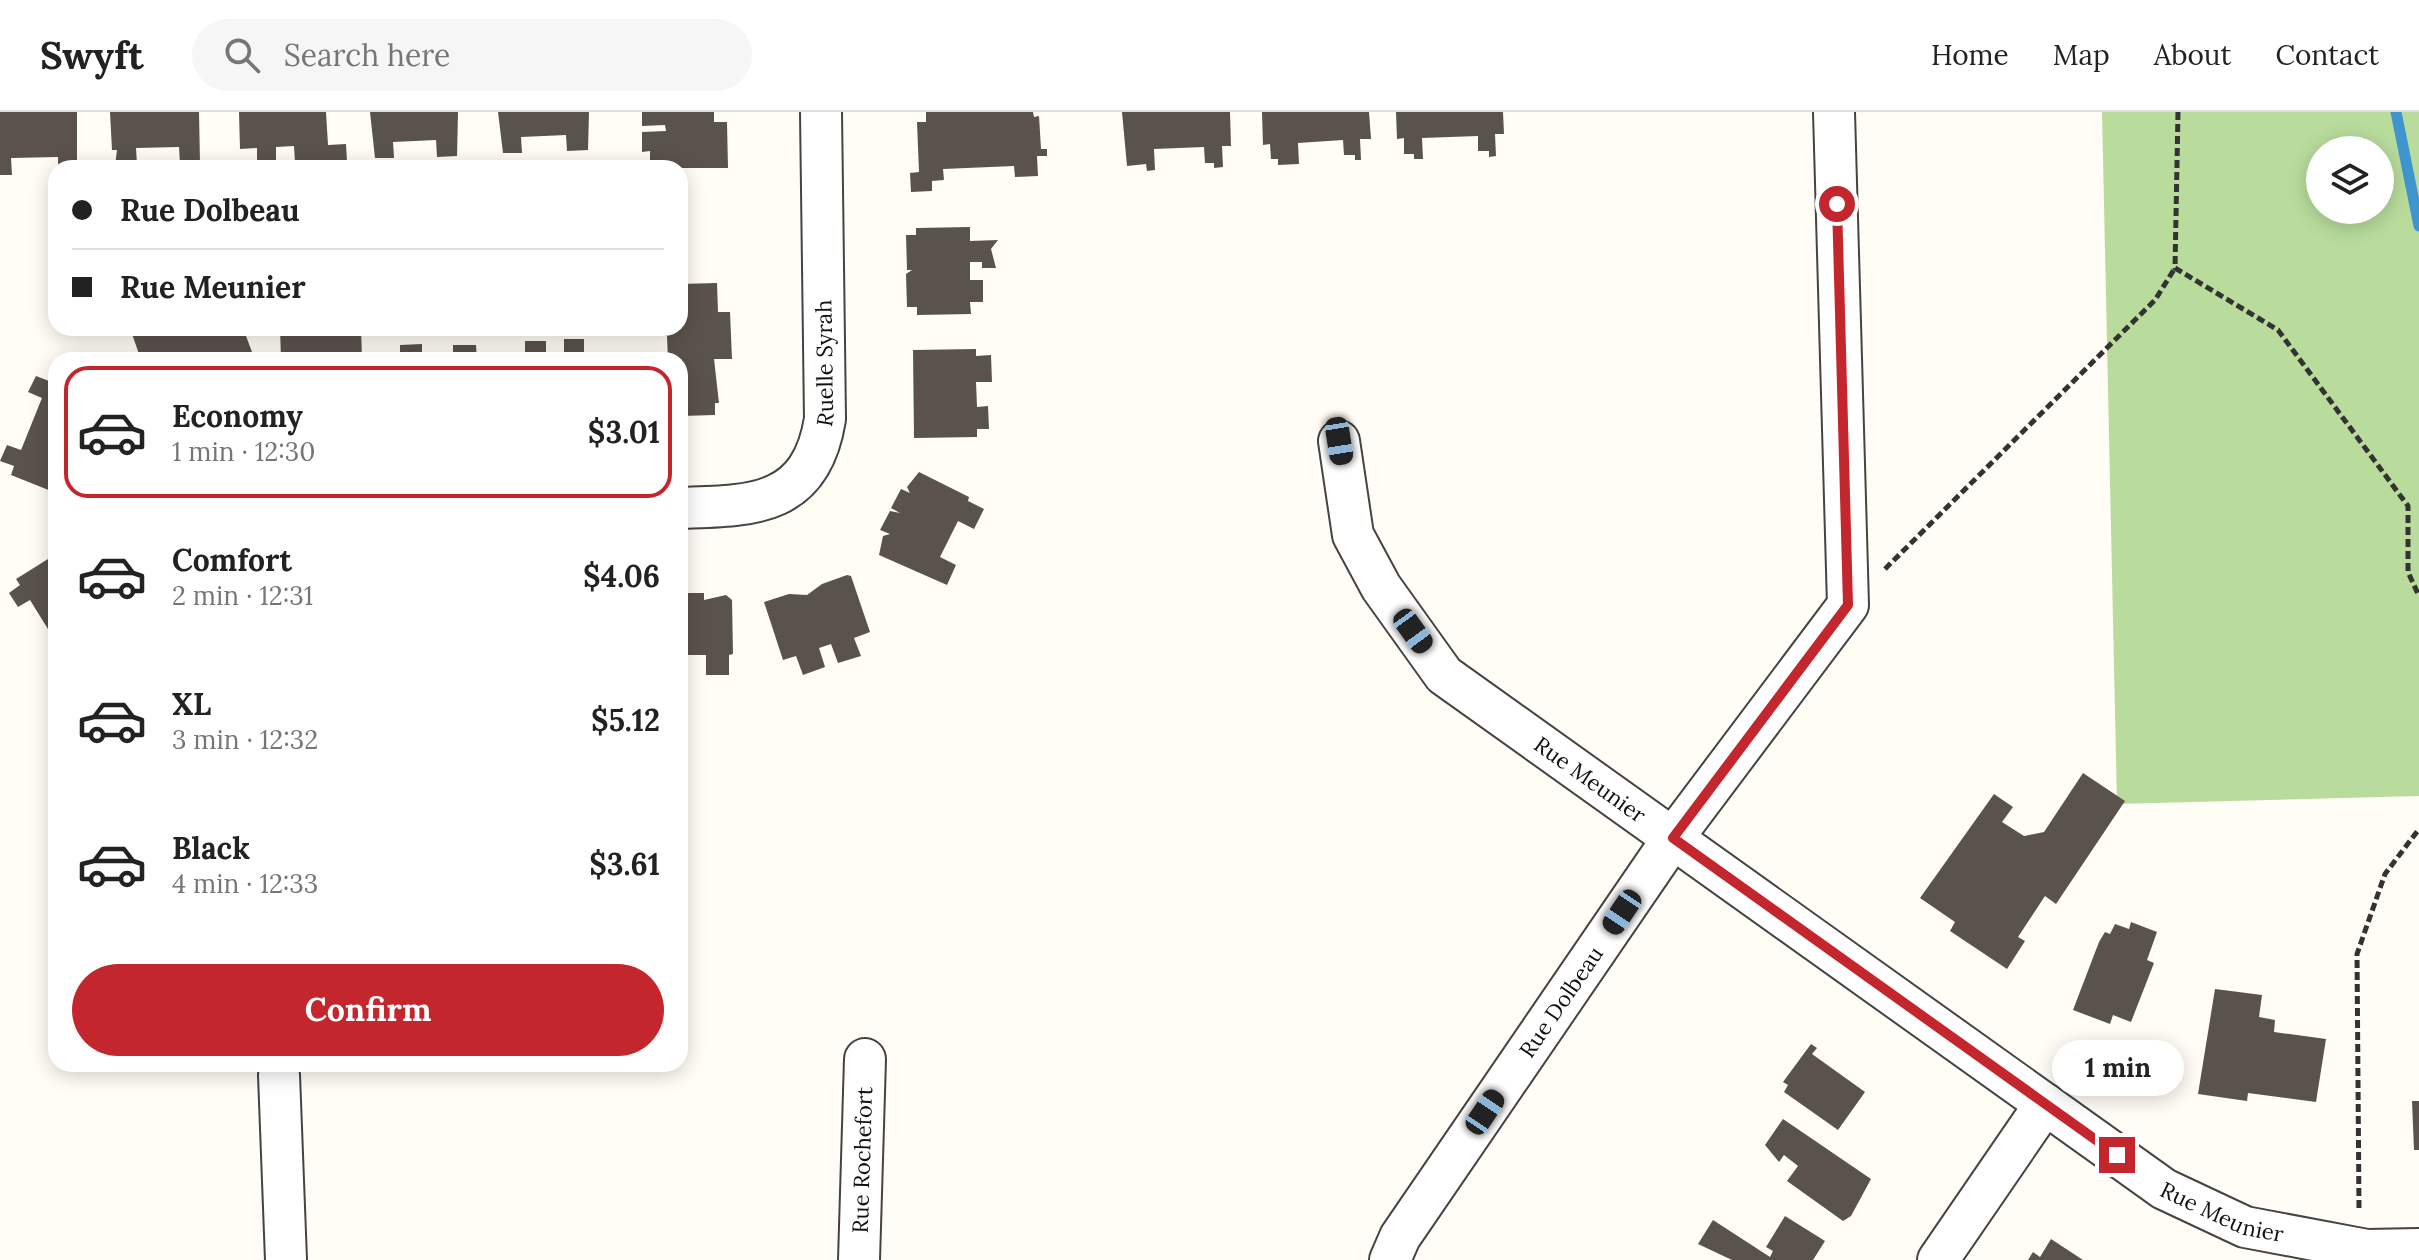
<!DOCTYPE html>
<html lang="en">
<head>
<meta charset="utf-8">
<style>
  body { margin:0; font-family:Lora,serif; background:#f6f6f6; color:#222; height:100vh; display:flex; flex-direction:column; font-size:30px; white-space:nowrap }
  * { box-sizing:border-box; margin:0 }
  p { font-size:26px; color:#767676 }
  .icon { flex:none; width:44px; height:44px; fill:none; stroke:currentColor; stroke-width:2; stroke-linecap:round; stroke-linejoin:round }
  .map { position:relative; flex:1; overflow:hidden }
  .side { position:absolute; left:48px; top:240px; width:640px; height:720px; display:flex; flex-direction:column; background:#fff; border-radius:24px; box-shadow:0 4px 20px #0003 }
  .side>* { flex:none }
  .top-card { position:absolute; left:48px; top:48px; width:640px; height:176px; border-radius:24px; box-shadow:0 4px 20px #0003; display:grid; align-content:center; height:176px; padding:0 24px; background:#fff }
  .fabs { position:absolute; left:2306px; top:24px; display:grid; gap:16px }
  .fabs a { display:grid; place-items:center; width:88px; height:88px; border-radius:50%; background:#fff; box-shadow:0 4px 20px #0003; font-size:40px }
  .end { position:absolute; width:36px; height:36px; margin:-18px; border:10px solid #c4262e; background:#fff; box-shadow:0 0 0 4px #fff }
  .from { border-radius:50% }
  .bubble { position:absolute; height:56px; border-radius:28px; background:#fff; box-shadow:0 4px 20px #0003; font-size:26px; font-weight:700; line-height:56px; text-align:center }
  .car { position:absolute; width:24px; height:48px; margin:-24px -12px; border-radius:10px; box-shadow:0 0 6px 2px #0007; background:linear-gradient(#222 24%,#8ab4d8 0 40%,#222 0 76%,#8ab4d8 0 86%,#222 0) }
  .top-card b { display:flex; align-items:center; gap:28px; height:76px; font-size:30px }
  .top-card b+b { border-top:2px solid #e0e0e0 }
  .top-card i { width:20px; height:20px; background:#222 }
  ul { padding:14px 0 0; list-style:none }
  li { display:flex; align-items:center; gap:24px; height:132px; margin:0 16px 12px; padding:0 8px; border:4px solid transparent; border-radius:24px }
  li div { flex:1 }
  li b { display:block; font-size:30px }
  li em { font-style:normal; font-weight:700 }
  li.active { border-color:#c4262e }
  li>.icon { width:72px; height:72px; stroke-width:1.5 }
  .cta { display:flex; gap:16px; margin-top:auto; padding:16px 24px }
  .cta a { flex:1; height:92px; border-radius:48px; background:#c4262e; color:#fff; font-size:32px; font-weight:700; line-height:92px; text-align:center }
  header { display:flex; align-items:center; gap:48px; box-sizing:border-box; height:112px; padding:0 40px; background:#fff; border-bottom:2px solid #e0e0e0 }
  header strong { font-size:38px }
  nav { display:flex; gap:44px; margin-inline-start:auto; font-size:28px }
  .search { width:560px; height:72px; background:#f6f6f6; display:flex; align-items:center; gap:20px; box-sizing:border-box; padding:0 28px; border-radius:44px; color:#767676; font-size:30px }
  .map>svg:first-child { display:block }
  .forest { fill:#b9dc9c; fill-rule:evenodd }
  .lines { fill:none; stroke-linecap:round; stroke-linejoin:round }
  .stream { stroke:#3f96cf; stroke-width:11 }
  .building { fill:#5a524d }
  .minor-casing { stroke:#444; stroke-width:44 }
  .path { stroke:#333; stroke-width:5; stroke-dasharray:8 4; stroke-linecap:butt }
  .minor { stroke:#fff; stroke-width:40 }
  .route { stroke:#c4262e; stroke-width:10 }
  .labels { text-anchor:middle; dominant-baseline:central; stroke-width:8; stroke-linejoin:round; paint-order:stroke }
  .street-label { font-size:22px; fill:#111; stroke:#fff }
</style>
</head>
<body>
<header>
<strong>Swyft</strong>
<div class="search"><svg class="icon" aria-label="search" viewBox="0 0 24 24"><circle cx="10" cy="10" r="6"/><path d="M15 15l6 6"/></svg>Search here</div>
<nav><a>Home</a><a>Map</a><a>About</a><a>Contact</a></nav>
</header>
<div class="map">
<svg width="2419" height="1148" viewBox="0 0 2419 1148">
  <rect width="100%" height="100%" fill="#fffdf5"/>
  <path class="forest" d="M2102 0H2419V684L2117 692ZM2320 38H2380V98H2320Z"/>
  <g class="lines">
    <path class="stream" d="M2396 0 2419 114"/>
  </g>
  <g class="building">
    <path d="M0 0H77V56H58V45L11 46 12 63H0Z"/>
    <path d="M110 0H199L200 51 180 52 179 35 136 36 137 53 115 54 117 38H112Z"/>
    <path d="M239 0H326L328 33 346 32 347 49 295 51 294 34 276 35V52H257V36L240 37Z"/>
    <path d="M370 0H458L457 44 437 45 436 28 393 30 394 46H375Z"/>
    <path d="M498 0H589L588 38 567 39 566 23 521 25 522 41H503Z"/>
    <path d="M642 0H714V10H727L728 56H650V39L642 40V20L666 19 665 13 642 14Z"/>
    <path d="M926 0H1033L1034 5 1039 4 1041 37H1047V44H1037L1038 64 1015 65 1014 54 943 57 944 68 932 69V79L911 80 910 61 919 60 917 10H926Z"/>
    <path d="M1122 0H1230L1231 34H1222L1223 55 1214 56V51H1205L1204 35 1154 37 1155 58 1147 59 1146 52 1127 54Z"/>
    <path d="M1262 0H1369L1371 27H1360L1361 48H1355V43H1344L1343 28 1298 31 1299 52 1278 53V47H1271L1270 32 1263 33Z"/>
    <path d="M1396 0H1503L1504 22H1495L1496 44 1489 45V39H1478V24L1422 26 1423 47H1414V42H1404V26L1397 27Z"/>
    <path d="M970 115V129L998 128 991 137 996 156H982V150H970V168H983V190H970L971 202 917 203V195H907L906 162 912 158H907L906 123H916V116Z"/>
    <path d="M717 171 718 200H730L732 247H714L719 291H715V303L680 304V248H668L667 224H652V216H680V172Z"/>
    <path d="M130 216H243L252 240 228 248H141Z"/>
    <path d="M280 216H361L362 248H281Z"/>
    <path d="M564 227H584V243L599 242V248H512V244H525V229H546V243H564Z"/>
    <path d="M422 232V248H400V233Z"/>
    <path d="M453 233H476L477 248H453Z"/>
    <path d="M976 237V244L991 243 992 270H976L977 295 988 294 989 317H977V325L914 326 913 238Z"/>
    <path d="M52 262 56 263V381L11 363 14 354 0 349 7 333 21 338 42 286 28 280 36 264 49 269Z"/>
    <path d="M919 360 969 385 968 389 984 397 974 417 958 409 940 445 956 453 947 473 879 443 883 424 890 422 880 418 890 399 900 401 891 396 901 377 910 381 907 375Z"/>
    <path d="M56 442V530L30 488 18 495 9 481 20 473 16 467Z"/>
    <path d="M847 463 851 464 870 520 854 526 861 544 838 551 831 532 819 536 825 555 803 563 796 544 783 548 764 490 789 482 807 483 822 472Z"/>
    <path d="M680 481H704V488L726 483 732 488 733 542 729 543V563H706V543H680Z"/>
    <path d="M56 539V558L48 544Z"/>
    <path d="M2083 661 2125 689 2056 792 2045 784 2018 825 2025 829 2007 857 1950 819 1955 810 1920 786 1994 682 2013 695 2002 710 2024 724 2044 720Z"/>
    <path d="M2131 810 2157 820 2147 848 2154 851 2131 910 2113 903 2110 912 2073 898 2099 830 2105 820 2110 822 2115 812 2129 817Z"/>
    <path d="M2215 877 2262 883 2259 905 2275 908 2274 920 2326 927 2316 990 2248 981 2247 989 2198 982Z"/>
    <path d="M1811 932 1817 936 1812 942 1865 980 1838 1018 1784 980 1788 973 1783 970Z"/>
    <path d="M2412 989H2419V1038H2414Z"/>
    <path d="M1783 1007 1871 1067 1851 1104 1843 1109 1787 1069 1798 1054 1784 1043 1779 1050 1765 1033Z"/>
    <path d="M1785 1104 1825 1129 1813 1148H1732L1698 1132 1713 1108 1770 1145 1773 1139 1766 1135Z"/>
    <path d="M2051 1127 2083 1148H2028L2033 1140 2040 1145Z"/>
  </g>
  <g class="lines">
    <g class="minor-casing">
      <g id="minor">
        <path id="s1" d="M1339 329 1353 423 1381 475 1444 563 2164 1077 2245 1115 2367 1138 2419 1137"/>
        <path id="s2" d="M680 396C754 394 811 394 825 307L821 0"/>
        <path d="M279 963 286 1148"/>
        <path id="s3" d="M859 1148 865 947"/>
        <path id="s4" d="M1390 1148 1400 1125 1673 726 1848 493 1834 0"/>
        <path d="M1938 1148 2045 992"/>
      </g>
    </g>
    <g class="path">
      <path d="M2178 0 2175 156 2278 218 2408 394V460L2419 484"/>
      <path d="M1885 457 2155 188 2175 156"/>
      <path d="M2359 1096 2357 842 2385 762 2419 717"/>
    </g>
    <use href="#minor" class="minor"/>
  </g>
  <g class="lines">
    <path class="route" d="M1837 92 1848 493 1673 726 2117 1043"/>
  </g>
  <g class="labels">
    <g class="street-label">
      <text stroke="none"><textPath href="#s2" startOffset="248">Ruelle Syrah</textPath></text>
      <text stroke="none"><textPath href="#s1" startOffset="442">Rue Meunier</textPath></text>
      <text stroke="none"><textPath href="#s4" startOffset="310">Rue Dolbeau</textPath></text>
      <text stroke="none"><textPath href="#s3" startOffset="100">Rue Rochefort</textPath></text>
      <text stroke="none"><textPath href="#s1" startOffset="1210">Rue Meunier</textPath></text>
    </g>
  </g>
</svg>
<div class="fabs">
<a><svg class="icon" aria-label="layers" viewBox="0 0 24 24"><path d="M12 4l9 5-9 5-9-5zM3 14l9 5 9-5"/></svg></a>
</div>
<i class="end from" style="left:1837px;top:92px"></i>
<i class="end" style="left:2117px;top:1043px"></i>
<div class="bubble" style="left:2052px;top:928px;width:132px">1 min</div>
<i class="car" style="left:1339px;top:329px;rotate:171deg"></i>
<i class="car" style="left:1413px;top:519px;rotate:144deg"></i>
<i class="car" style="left:1622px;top:800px;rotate:214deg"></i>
<i class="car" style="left:1485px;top:1000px;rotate:34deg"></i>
<div class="top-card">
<b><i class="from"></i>Rue Dolbeau</b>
<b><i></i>Rue Meunier</b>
</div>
<section class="side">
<ul>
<li class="active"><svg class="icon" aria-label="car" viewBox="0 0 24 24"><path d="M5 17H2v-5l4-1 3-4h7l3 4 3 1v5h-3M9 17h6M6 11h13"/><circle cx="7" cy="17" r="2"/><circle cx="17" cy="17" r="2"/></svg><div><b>Economy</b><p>1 min · 12:30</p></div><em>$3.01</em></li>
<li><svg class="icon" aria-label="car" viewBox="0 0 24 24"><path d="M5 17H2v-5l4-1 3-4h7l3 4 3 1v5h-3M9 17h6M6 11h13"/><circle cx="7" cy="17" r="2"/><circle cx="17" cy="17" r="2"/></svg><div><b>Comfort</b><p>2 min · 12:31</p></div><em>$4.06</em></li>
<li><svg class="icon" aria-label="car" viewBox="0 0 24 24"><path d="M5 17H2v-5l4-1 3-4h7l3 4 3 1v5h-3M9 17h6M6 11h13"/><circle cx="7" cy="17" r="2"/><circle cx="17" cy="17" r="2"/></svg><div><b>XL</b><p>3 min · 12:32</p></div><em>$5.12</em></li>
<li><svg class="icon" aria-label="car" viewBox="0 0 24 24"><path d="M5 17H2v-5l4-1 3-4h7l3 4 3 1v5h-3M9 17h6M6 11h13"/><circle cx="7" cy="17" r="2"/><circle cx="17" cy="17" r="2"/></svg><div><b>Black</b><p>4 min · 12:33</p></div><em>$3.61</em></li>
</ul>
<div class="cta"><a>Confirm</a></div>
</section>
</div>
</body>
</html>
